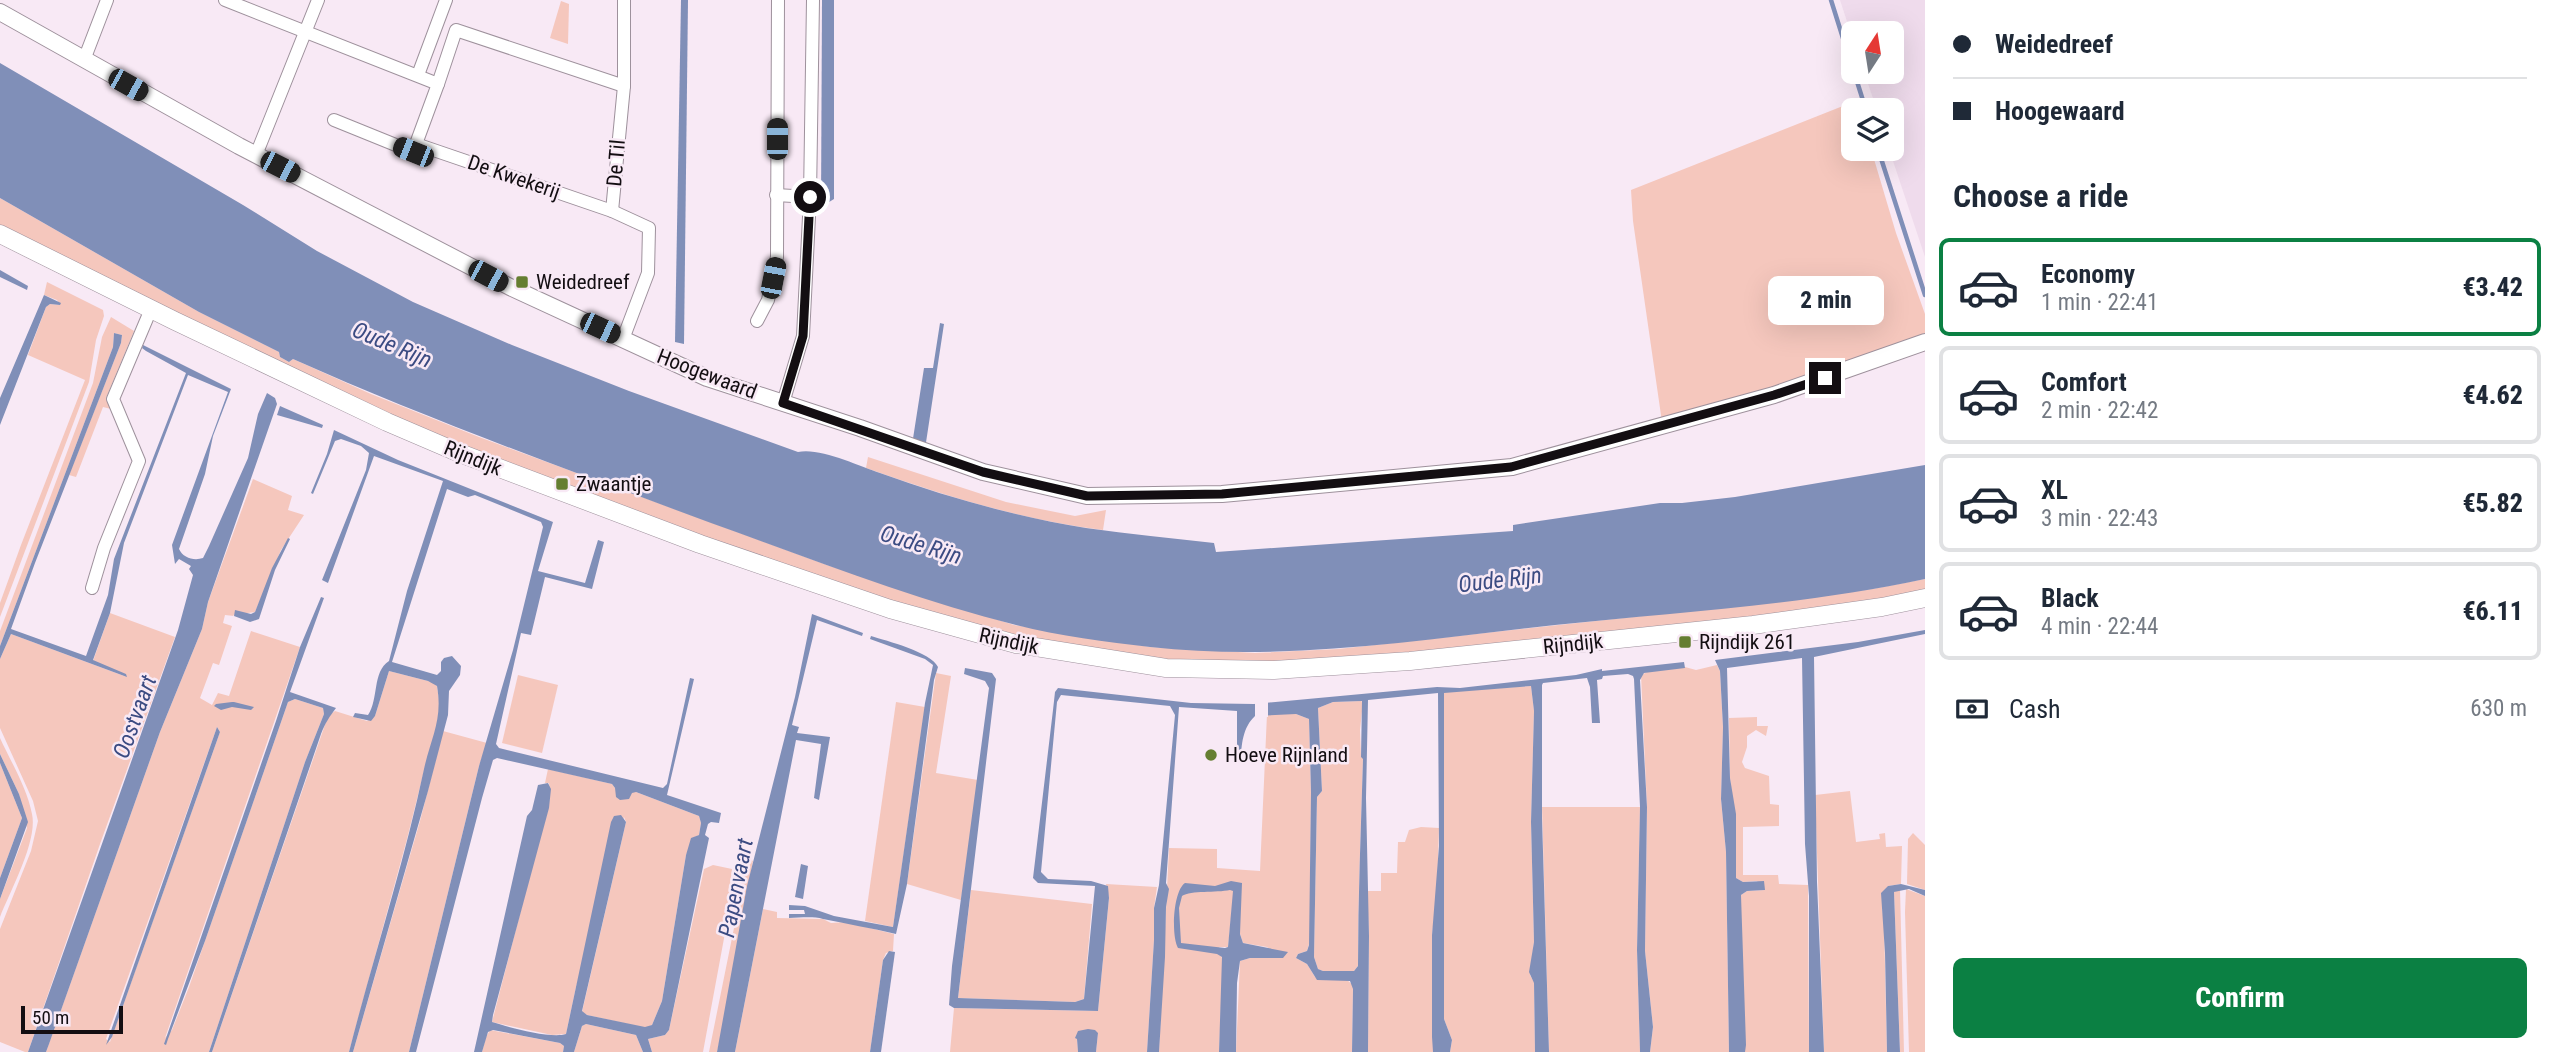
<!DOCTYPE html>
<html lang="en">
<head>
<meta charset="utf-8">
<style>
  body { margin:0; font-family:"Roboto Condensed",sans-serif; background:#f2f2f3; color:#1f2937; height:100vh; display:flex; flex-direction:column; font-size:26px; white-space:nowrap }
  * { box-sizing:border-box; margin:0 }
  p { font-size:23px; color:#747a83 }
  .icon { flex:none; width:38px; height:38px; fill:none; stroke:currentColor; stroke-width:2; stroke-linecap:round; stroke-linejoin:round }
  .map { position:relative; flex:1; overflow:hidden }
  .drawer { display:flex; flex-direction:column; background:#fff; width:630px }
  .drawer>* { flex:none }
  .top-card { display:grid; align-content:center; height:154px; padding:0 28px; background:#fff }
  .needle { width:46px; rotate:12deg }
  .buttons { position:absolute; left:1841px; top:21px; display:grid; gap:14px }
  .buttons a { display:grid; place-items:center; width:63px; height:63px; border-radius:10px; background:#fff; box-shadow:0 7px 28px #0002; font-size:35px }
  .scale { position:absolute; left:21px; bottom:18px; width:102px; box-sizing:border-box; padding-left:7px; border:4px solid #130e12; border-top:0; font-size:19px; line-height:24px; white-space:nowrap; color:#130e12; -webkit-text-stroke:5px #f8e9f5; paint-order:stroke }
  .end { position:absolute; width:32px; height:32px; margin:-16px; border:9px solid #130e12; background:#fff; box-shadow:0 0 0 4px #fff }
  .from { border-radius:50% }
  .bubble { position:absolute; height:49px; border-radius:10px; background:#fff; box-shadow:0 7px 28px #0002; font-size:23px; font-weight:800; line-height:49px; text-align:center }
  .car { position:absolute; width:21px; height:42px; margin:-21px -10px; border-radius:9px; box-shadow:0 0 5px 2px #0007; background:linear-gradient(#222 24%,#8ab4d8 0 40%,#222 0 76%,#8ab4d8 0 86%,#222 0) }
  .top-card b { display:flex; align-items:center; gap:24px; height:66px; font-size:26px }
  .top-card b+b { border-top:2px solid #e0e1e3 }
  .top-card i { width:18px; height:18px; background:#1f2937 }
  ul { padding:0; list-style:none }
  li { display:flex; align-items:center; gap:21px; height:98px; margin:0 14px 10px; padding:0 14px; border:4px solid #e0e1e3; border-radius:10px }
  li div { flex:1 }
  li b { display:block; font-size:26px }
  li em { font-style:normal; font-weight:800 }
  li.active { border-color:#0b8043 }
  li>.icon { width:63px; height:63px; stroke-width:1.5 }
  h2 { padding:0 28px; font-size:32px; line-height:84px }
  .pay { display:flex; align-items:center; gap:18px; height:77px; padding:0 28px; font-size:26px }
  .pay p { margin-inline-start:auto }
  .cta { display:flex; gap:14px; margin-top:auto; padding:14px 28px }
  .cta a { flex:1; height:80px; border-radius:10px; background:#0b8043; color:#fff; font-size:28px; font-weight:800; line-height:80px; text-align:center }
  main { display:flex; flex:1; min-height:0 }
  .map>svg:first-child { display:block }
  .built { fill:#efdbec }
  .green { fill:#f5c7bd; fill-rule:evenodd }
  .water { fill:#808fb8; fill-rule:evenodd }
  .pier { fill:#f8e9f5 }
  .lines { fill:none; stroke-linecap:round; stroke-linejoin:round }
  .stream { stroke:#808fb8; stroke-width:4.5 }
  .minor-casing { stroke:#9e919c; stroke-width:14 }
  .tertiary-casing { stroke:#9e919c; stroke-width:18 }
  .secondary-casing { stroke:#9e919c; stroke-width:19 }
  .minor { stroke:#fff; stroke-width:12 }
  .tertiary { stroke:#fff; stroke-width:16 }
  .secondary { stroke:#fff; stroke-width:18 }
  .route { stroke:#130e12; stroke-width:9 }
  .poi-dot { fill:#657e31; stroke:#f8e9f5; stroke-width:2.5 }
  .labels { text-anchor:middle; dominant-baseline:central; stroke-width:5; stroke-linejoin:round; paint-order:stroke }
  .street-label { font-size:21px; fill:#130e12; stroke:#f8e9f5 }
  .poi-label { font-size:21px; fill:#130e12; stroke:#f8e9f5; text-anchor:start }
  .water-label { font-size:23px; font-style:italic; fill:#3b4b82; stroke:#f8e9f5 }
</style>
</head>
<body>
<main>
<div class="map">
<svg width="1925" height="1052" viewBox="0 0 1925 1052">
  <rect width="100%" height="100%" fill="#f8e9f5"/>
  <path class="built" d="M1840 0H1925V257L1889 149H1892V110H1877L1864 72H1892V33H1853V40Z"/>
  <g class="green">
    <path d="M561 1 569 4 568 44 550 38Z"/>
    <path d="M1858 100 1861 110H1853V149H1871L1896 233 1925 314V333L1769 395 1662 422 1633 221 1631 190Z"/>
    <path d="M0 198 199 312 279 352 280 357 289 362 293 359 371 394 479 437 827 565 1014 625 1150 647 1255 653 1338 649 1771 602 1872 589 1925 579V592L1822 612 1266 666 1117 660 859 596 393 419 0 228Z"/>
    <path d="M47 282 103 310 104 316 96 340 89 382 0 617V603L21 545 85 380 28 355 46 307 50 304 60 305 57 300 44 295Z"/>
    <path d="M111 317 134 331 106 398 111 409 103 407 76 477 69 475 121 343 122 335 114 333 113 347 0 646V631L93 383 102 337Z"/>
    <path d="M868 457 1006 502 1075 516 1106 510 1103 530C1021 520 943 495 866 468Z"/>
    <path d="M253 479 292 496 288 510 304 515 281 550 255 612 233 615 234 616 225 615 223 623 232 626 219 665 213 663 200 698 212 705 218 693 229 696 251 631 300 647 165 1038 172 1030 189 987 288 702 295 699 323 708 324 714 305 762 209 1052H46L160 732 202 629 208 602ZM217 727 220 732 110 1042 106 1039Z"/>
    <path d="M110 613 175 637 100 844 28 1052H25L0 1042V929L31 851 38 821 33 801 0 728V659L11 634 127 677 93 661Z"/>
    <path d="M1717 665 1720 671 1723 727 1721 799 1726 852 1729 1052H1650L1653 1027 1645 951 1647 807 1641 675 1647 672 1685 667 1696 670Z"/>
    <path d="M389 671 432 682 437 686 440 706 436 732 425 767 407 839 349 1052H212L328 716 335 711 367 721 375 716Z"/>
    <path d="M936 673 951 676 936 773 978 780 961 900 907 884Z"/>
    <path d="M518 675 558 685 542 753 502 743Z"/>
    <path d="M1531 686 1534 711 1531 822 1534 942 1530 975 1534 982 1535 1052H1450L1452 1040 1444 1019V692Z"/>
    <path d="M1361 701 1363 702 1360 730 1361 757 1363 758C1361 828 1358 897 1358 966L1354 971H1323L1318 969 1314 957 1317 797 1322 791 1318 708 1333 702Z"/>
    <path d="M896 702 925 707 893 927 865 921Z"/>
    <path d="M1267 714H1296L1309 719 1311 792 1310 941 1307 951 1298 954 1296 958 1307 964 1315 977 1322 980H1347L1353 985 1352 1052H1236L1240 961 1250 958H1283L1267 947 1243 943 1240 934V914L1234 890 1228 947H1219L1223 962 1219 1052H1159L1169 848 1217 849V868L1260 871Z"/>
    <path d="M1757 717V726H1768L1766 736 1756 730 1747 736V747L1742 762 1745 768 1769 776 1770 804 1779 805V826L1743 827V875H1778L1779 884 1808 885 1809 1052H1745L1740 900 1741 895 1747 891 1765 890 1757 881 1743 882 1736 878V833L1730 778 1729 718Z"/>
    <path d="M443 731 487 743 479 766 409 1052H353L420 821Z"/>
    <path d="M0 738C11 762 27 788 32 814 38 841 10 891 0 917V899L27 828 19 794 0 754Z"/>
    <path d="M0 763 22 818 0 878Z"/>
    <path d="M548 769 612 784 615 788 636 792 699 816 701 823 699 835 695 837 686 855 662 1001 652 1025 646 1028 587 1015 582 1012 626 822 624 817 576 987 566 1034 552 1035 492 1022 539 840C545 820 552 805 549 783H545Z"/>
    <path d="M1850 791 1856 842 1880 839 1879 834 1885 833 1886 847 1902 846 1901 884 1888 886 1882 907 1884 923 1887 1052H1824L1815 795Z"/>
    <path d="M1542 807H1640L1637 950 1640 1052H1549Z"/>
    <path d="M1421 827 1439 828 1437 892 1432 935 1433 1052H1368L1369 936 1367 891H1381V873H1397L1398 842H1405L1409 830Z"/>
    <path d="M1913 833 1925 845V890L1907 884 1908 839Z"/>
    <path d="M742 854 753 861 721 1035 717 1052H709L734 928 740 858Z"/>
    <path d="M713 865 732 869 725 933 703 1052H652L648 1039 665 1035 669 1030 704 869Z"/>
    <path d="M1106 884 1157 887 1154 908V940L1147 1052H1096L1098 1033 1077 1038 1078 1052H950L954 1008 1098 1011 1109 898Z"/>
    <path d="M1900 889 1904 1052H1900L1894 892Z"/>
    <path d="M1906 889 1925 896V1052H1909L1905 912Z"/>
    <path d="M971 890 1092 904 1084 999 1075 1002 958 998Z"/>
    <path d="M763 909 777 912V918L823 919 831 923 846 922 894 934 893 951 886 953 883 960 870 1052H735Z"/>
    <path d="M586 1024 636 1035 643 1052H574L582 1026Z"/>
    <path d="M490 1030 560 1043 564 1046 563 1052H482L486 1037Z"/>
  </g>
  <g class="water">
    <path d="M681 0H688L684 344 675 342Z"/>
    <path d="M822 0H834V199L821 207Z"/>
    <path d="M0 63 243 205 317 251 413 302 512 345 629 391 798 452C819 447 859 466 880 473 947 497 1016 517 1086 528 1129 534 1172 538 1214 543L1216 552 1513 531V525L1660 503H1682L1735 497 1925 465V579C1804 605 1678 612 1555 625 1421 640 1285 662 1150 647 1106 642 1060 636 1016 625 913 599 812 559 711 523 571 471 430 420 293 359L289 362 280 357 279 352 199 312 0 198Z"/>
    <path d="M0 270 28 286 27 290 0 277Z"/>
    <path d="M44 295 61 303 60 305 50 304 46 307 0 425V398Z"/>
    <path d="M940 323 944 324 925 449 912 445 924 368H933Z"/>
    <path d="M114 333 122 335 121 343 35 563 11 629 86 656 108 595 114 559 186 373 146 351 142 348 143 345 231 389 213 436 205 474 179 549C183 558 194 561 203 558L209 546 248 458 258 414 267 393 275 398 277 404 208 602 202 629 160 732 49 1044 46 1052H28L178 630 193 575 189 569 191 566 179 559 175 564 172 545 228 392 188 375 124 543 110 613 93 660 126 674 127 677 11 634 0 659V646L113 347Z"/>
    <path d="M280 406 323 425 322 428 277 415Z"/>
    <path d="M334 430 398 460 553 522 538 571 585 583 598 540 604 542 592 589 545 577 531 635 521 633 496 744 499 748 663 788 667 784 690 678 694 679 667 795 721 813 719 823 711 822 708 824 705 835 709 838 669 1030 665 1035 648 1039 652 1052H643L636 1035 586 1024 582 1026 574 1052H563L564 1046 560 1043 493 1030 488 1032 482 1052H474L527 816 532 810 538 785 548 783 551 789 549 808 493 1015 492 1022C508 1027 551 1039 566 1034L611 822 614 816 621 815 626 822 582 1011 587 1015 645 1027 652 1025 662 1001 686 855 691 838 699 835 701 823 699 816 636 792 632 793 629 799 620 800 616 797 615 788 612 784 497 758 493 760 482 798 416 1052H409L479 766 513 650 543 527 541 522 475 495 468 497 447 489 392 662 437 675 441 671V662L444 658 452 656 461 666 460 675 449 691 448 715 428 791 353 1052H349C373 958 404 864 424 769 431 737 443 720 437 686L428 681 389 671 375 716 371 721 353 717 355 713 368 715C379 699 372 672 389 661L407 591 443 481 374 456 328 583 322 580 366 470 369 453 361 446 341 439 335 441 313 494 311 493 327 454Z"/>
    <path d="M288 538 290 539 275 570 259 619 250 622 234 616 235 610 251 614 255 612 272 568Z"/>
    <path d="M321 597 324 598 290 692 336 708C330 716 325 723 321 734L212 1052H209L211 1046 305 762 324 714 323 708 295 699 288 702 205 941 168 1039 166 1045 164 1044 276 721 300 647Z"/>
    <path d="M812 614 863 633 862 636 817 620 792 725 799 727 797 733 830 737 819 800 814 798 821 744 796 740 735 1052H717L747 886 795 697Z"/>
    <path d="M1925 630V634L1814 657 1817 882 1824 1052H1809V896L1805 844 1802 658 1727 668 1730 778 1736 814V878L1743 882 1764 881 1765 890 1747 891 1741 895 1746 1045 1745 1052H1729L1726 852 1721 799 1723 727 1720 671 1715 660 1858 642Z"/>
    <path d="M871 636C887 641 931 652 938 667L934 680 907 884 896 934C871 928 847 924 823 919 812 916 800 918 789 918V914H805L804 910H789V905L805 906 834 916 893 927 925 703 933 665 925 659 870 639Z"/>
    <path d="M1684 662 1685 668 1644 673 1640 680 1647 807 1645 951 1653 1027 1650 1052H1640L1637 950 1640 807 1634 679 1633 676 1628 674 1603 676 1602 679 1597 680 1600 723H1592L1590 687 1587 678 1543 683 1542 685V818L1549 1052H1535L1534 983 1529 972 1534 942 1531 822 1534 711 1531 686 1444 693V1019L1452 1040 1450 1052H1433L1432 1037V935L1439 846 1438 693 1368 700 1366 798 1369 936 1368 1052H1352L1353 989 1350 981 1317 980 1307 964 1296 958 1298 954 1307 951 1309 945 1311 792 1309 719 1296 714 1255 716C1243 727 1241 745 1241 761L1237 760V711L1179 707 1166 883 1169 889 1166 907 1165 957 1159 1052H1147L1154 940V908L1159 885 1175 715 1170 706 1061 695 1057 702 1041 872 1048 879 1091 881 1108 886 1109 898 1098 1011 954 1008 949 1005 952 966 989 688 985 681 964 674 965 668 992 673 996 679 958 998 1075 1002 1084 999 1095 886 1038 883 1033 878 1053 710 1055 692 1058 688 1191 703 1254 704 1437 687 1460 688 1576 675 1602 669V671ZM1362 701 1361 757 1363 759C1361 828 1358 897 1358 966L1354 971H1323L1318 969 1314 957 1317 797 1322 791 1318 708 1333 702Z"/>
    <path d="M232 702H234L254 707 251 710 232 707 221 710 214 706 216 704Z"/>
    <path d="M217 727 220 732 112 1037 106 1045Z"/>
    <path d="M0 754 19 794 28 822 0 899V878L22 818 0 763Z"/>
    <path d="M801 864 808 866 803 899 795 897Z"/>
    <path d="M1231 881 1242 883 1240 934 1243 943 1288 952 1283 958H1250L1240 961 1237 983 1236 1052H1219L1222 957 1217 954 1178 948C1171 936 1173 891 1185 883L1215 886ZM1230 890 1233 891 1228 947 1225 948 1181 943 1179 908 1182 896C1191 890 1216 893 1230 890Z"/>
    <path d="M1901 884 1925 890V896L1909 889 1894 892 1900 1052H1887L1885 953 1881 893 1888 886Z"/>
    <path d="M889 951 895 952 881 1052H870L883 960Z"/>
    <path d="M1088 1029 1095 1030 1098 1033 1096 1052H1078L1077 1039 1075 1038 1078 1031Z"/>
  </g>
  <path class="pier" d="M1268 700V717H1255V701Z"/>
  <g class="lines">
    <g class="stream">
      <path d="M1831 0 1853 70"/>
      <path d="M1854 72 1866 110"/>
      <path d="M1878 149 1925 295"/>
    </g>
    <g class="minor-casing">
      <g id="minor">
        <path d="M225 0 438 84 413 152 334 120"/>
        <path d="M84 60 107 0"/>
        <path d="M418 75 446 0"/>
        <path d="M438 84 456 30 624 86"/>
        <path d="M416 144 612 211 649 228 648 273 623 339"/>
        <path d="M256 155 318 0"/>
        <path d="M776 195 810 197"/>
        <path d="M612 211 624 86V0"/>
        <path d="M757 321 768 300 777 257 778 0"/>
        <path d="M783 403 803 336 810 197 813 0"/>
        <path d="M92 588 104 548 139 461 113 399 151 309"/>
      </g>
    </g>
    <g class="tertiary-casing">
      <path id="tertiary" d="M0 12 239 146 510 287 707 378 860 428 983 472 1087 496 1222 494 1512 467 1774 395 1925 342"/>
    </g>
    <g class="secondary-casing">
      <path id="secondary" d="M0 234 175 321 387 422 457 452 700 544 890 609 1016 644 1166 668 1274 670 1410 661 1753 625 1882 607 1925 598"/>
    </g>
    <use href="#minor" class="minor"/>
    <use href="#tertiary" class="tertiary"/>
    <use href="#secondary" class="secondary"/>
  </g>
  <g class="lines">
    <path class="route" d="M810 197 803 336 783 403 983 472 1087 496 1222 494 1511 467 1774 395 1825 378"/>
  </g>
  <g class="poi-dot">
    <rect x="515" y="275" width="14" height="14" rx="3.5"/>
    <rect x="555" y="477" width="14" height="14" rx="3.5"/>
    <rect x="1678" y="635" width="14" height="14" rx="3.5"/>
    <circle cx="1211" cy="755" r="7"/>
  </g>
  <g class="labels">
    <g class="street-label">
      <text transform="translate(616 163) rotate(-85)">De Til</text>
      <text transform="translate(514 177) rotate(19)">De Kwekerij</text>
      <text transform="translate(707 374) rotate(21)">Hoogewaard</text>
      <text transform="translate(473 458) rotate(22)">Rijndijk</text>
      <text transform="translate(1009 641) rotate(12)">Rijndijk</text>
      <text transform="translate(1573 644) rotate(-6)">Rijndijk</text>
    </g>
    <g class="poi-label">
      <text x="536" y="282">Weidedreef</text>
      <text x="576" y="484">Zwaantje</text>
      <text x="1699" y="642">Rijndijk 261</text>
      <text x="1225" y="755">Hoeve Rijnland</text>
    </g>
    <g class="water-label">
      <text transform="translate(392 345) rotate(23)">Oude Rijn</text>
      <text transform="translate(921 545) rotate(17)">Oude Rijn</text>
      <text transform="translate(1500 580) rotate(-7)">Oude Rijn</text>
      <text transform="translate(135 717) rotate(-70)">Oostvaart</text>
      <text transform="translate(736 888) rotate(-79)">Papenvaart</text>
    </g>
  </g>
</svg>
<div class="buttons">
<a><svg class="needle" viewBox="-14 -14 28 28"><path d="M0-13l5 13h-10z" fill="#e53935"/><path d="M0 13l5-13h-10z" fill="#747a83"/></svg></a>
<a><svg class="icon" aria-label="layers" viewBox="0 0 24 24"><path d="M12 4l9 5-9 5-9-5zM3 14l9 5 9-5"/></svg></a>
</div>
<div class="scale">50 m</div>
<i class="end from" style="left:810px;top:197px"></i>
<i class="end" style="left:1825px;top:378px"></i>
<div class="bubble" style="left:1768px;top:276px;width:116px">2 min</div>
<i class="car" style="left:128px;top:85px;rotate:119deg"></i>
<i class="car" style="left:777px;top:139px;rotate:0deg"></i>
<i class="car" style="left:413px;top:152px;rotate:292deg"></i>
<i class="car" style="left:280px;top:167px;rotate:117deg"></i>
<i class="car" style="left:488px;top:276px;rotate:118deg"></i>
<i class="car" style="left:773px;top:278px;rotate:11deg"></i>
<i class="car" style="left:600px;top:328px;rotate:115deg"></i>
</div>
<section class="drawer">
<div class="top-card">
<b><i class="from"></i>Weidedreef</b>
<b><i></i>Hoogewaard</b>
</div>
<h2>Choose a ride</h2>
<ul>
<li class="active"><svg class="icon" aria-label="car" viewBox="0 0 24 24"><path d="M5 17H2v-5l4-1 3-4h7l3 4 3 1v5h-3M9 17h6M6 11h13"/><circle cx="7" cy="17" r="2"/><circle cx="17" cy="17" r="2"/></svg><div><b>Economy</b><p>1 min · 22:41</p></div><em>€3.42</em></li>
<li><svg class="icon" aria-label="car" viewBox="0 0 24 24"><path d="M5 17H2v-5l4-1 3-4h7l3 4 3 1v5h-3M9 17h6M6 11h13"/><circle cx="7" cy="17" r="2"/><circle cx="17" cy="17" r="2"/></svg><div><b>Comfort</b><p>2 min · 22:42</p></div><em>€4.62</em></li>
<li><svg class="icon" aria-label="car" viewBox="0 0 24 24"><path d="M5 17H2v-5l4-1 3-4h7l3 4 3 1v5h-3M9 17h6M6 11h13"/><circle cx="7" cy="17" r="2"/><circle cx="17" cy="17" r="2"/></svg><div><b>XL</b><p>3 min · 22:43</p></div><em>€5.82</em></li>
<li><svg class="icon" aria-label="car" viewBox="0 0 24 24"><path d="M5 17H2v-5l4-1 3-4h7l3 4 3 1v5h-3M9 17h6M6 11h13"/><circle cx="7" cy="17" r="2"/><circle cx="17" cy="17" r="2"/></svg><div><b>Black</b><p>4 min · 22:44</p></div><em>€6.11</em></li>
</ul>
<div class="pay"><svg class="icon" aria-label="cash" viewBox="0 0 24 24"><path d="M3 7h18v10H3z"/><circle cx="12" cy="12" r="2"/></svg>Cash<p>630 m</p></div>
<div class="cta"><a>Confirm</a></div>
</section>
</main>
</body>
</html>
